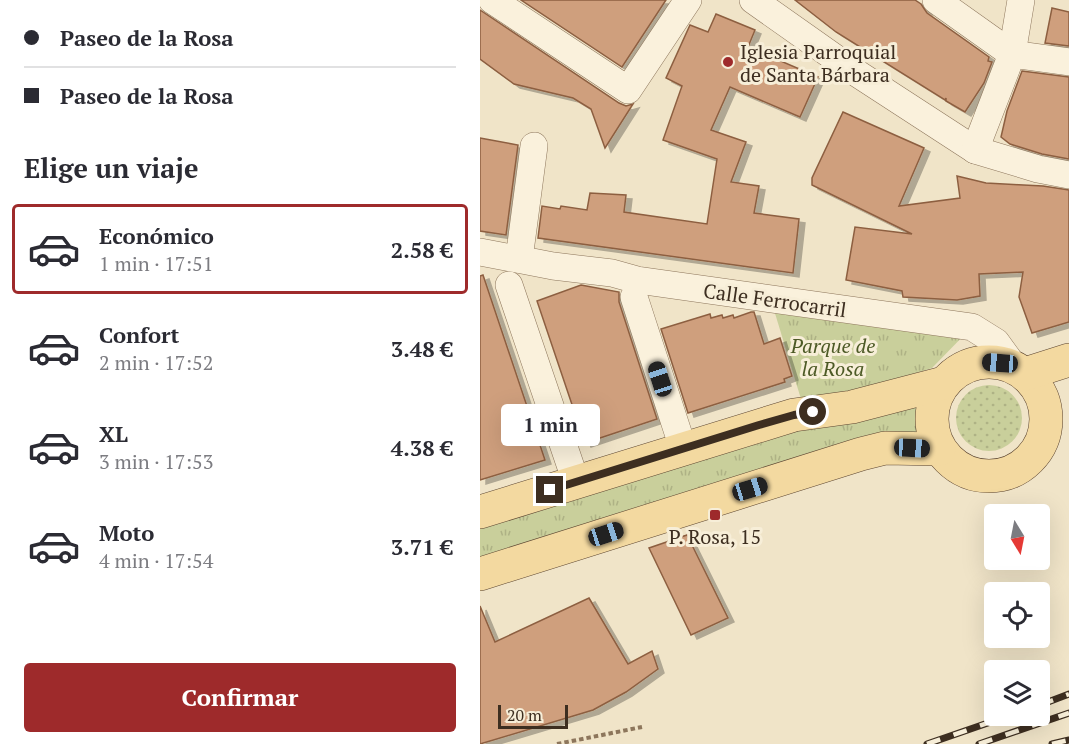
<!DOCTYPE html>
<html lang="es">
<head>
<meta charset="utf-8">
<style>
  body { margin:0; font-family:"PT Serif",serif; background:#f2f2f3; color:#2b2b33; height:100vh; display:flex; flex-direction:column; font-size:22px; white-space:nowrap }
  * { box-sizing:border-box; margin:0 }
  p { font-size:20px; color:#7c7c81 }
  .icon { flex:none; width:33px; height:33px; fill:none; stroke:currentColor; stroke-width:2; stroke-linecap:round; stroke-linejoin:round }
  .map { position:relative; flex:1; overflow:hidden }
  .details { display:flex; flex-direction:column; background:#fff; width:480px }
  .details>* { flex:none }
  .banner { display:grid; align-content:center; height:132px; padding:0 24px; background:#fff }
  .needle { width:39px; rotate:170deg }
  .fabs { position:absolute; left:504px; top:504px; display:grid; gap:12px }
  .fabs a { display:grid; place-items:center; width:66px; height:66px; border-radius:6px; background:#fff; box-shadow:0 6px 24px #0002; font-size:30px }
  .scale { position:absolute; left:18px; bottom:15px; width:70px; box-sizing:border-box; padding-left:6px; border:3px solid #3d2e20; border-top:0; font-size:16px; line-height:21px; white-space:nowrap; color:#3d2e20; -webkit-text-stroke:4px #f7eed8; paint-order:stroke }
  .end { position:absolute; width:27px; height:27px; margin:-14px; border:8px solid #3d2e20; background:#fff; box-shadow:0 0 0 3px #fff }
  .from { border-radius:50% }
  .bubble { position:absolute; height:42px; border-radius:6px; background:#fff; box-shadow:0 6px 24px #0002; font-size:20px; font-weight:700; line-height:42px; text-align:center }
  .car { position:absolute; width:18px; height:36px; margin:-18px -9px; border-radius:8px; box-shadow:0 0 4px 2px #0007; background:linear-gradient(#222 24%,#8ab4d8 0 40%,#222 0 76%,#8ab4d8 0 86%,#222 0) }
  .banner b { display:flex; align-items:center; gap:21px; height:57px; font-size:22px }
  .banner b+b { border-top:2px solid #e1e1e2 }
  .banner i { width:15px; height:15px; background:#2b2b33 }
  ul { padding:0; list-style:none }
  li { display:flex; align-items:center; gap:18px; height:90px; margin:0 12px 9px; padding:0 12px; border:3px solid transparent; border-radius:6px }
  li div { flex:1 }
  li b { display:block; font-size:22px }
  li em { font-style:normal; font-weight:700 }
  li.current { border-color:#9e2a2b }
  li>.icon { width:54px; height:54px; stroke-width:1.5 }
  h2 { padding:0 24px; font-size:27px; line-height:72px }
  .cta { display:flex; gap:12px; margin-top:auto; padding:12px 24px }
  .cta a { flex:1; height:69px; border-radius:6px; background:#9e2a2b; color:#fff; font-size:24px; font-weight:700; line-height:69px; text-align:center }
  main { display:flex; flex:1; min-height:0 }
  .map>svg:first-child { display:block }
  .grass { fill:url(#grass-tufts) }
  .garden { fill:url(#garden-dots) }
  .building { fill:#cf9f7d; stroke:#8d5f41; stroke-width:1.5; filter:url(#shadow) }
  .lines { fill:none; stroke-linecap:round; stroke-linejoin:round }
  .minor-casing { stroke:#8d765c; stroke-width:28 }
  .primary-casing { stroke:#5b4430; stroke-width:34 }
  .path { stroke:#8d765c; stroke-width:4; stroke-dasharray:4.5 3; stroke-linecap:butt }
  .minor { stroke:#faf1dc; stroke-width:27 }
  .primary { stroke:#f3d9a0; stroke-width:33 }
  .rail-casing { stroke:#3d2e20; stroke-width:7 }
  .rail { stroke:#f7eed8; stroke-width:4.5; stroke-dasharray:14; stroke-linecap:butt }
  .route { stroke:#3d2e20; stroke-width:8 }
  .poi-dot { fill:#9e2a2b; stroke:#f7eed8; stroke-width:2 }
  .labels { text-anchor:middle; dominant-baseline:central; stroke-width:6; stroke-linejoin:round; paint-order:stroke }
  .poi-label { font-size:20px; fill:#3d2e20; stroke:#f7eed8; text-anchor:start }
  .street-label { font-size:20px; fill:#3d2e20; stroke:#f7eed8 }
  .park-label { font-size:20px; font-style:italic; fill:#4d5a26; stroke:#f7eed8 }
</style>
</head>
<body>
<main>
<section class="details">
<div class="banner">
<b><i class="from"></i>Paseo de la Rosa</b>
<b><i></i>Paseo de la Rosa</b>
</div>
<h2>Elige un viaje</h2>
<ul>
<li class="current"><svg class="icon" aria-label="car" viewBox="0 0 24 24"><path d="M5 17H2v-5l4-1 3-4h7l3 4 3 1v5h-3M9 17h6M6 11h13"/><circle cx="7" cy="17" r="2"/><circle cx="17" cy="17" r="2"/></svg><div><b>Económico</b><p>1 min · 17:51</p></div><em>2.58 €</em></li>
<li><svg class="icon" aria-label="car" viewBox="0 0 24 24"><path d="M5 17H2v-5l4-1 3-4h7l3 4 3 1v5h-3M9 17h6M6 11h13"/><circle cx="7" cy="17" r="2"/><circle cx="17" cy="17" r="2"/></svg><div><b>Confort</b><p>2 min · 17:52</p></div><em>3.48 €</em></li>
<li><svg class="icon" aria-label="car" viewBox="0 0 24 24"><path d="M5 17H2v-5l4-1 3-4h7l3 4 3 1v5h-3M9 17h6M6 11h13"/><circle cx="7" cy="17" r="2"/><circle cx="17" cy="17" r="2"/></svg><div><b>XL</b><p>3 min · 17:53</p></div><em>4.38 €</em></li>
<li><svg class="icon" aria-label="car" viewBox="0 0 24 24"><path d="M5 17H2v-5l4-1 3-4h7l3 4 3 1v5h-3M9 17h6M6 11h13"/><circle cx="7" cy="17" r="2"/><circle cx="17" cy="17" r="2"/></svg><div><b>Moto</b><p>4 min · 17:54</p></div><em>3.71 €</em></li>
</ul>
<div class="cta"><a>Confirmar</a></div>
</section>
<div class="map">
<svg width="589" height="744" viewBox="0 0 589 744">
  <defs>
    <pattern id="grass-tufts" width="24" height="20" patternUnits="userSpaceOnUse" patternTransform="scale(1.5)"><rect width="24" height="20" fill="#c9cf9b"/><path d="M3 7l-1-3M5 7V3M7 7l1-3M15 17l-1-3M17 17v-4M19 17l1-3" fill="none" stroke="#aeb285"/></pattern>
    <pattern id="garden-dots" width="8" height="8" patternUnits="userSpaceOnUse" patternTransform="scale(1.5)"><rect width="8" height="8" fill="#c9cf9b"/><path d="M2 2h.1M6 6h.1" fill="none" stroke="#aeb285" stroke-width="1.8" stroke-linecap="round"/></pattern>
    <filter id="shadow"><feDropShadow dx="6" dy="4" stdDeviation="0" flood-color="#0004"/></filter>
  </defs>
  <rect width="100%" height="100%" fill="#f0e4c8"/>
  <g class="grass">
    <path d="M294 310 492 327 452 368 324 409Z"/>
    <path d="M436 399 437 440 0 567V521L206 454Z"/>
  </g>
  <circle class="garden" cx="509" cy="418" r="33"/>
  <g class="building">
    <path d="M41 0H186L142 67Z"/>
    <path d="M315 0H435L441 4 447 13 509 57 508 61 512 62 504 83 485 112 466 101V98L465 100 356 32Z"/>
    <path d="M572 8 589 12V46L565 43Z"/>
    <path d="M0 10 139 103 146 106 153 104 125 148 111 109 93 98 34 84 0 59Z"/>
    <path d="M236 14 275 30 268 47 338 77 320 117 250 87 231 130 266 142 251 182 279 186 274 213 319 219 313 273 58 238 62 206 80 209 81 206 107 210 110 193 146 195 144 212 227 224 237 159 183 140 202 86 186 78 210 25 228 32Z"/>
    <path d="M542 71 589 77V159L562 154 530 144 521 137 527 111Z"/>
    <path d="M363 112 444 148 419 206 480 198 477 176 506 183 563 186 589 190V322L552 333 539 297 543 272 499 274 500 296 477 300 423 297 422 291 366 280 375 227 432 234 332 185V178Z"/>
    <path d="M0 138 38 145 26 235 0 231Z"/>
    <path d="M3 275 65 460 0 480V276Z"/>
    <path d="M101 285 139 292V302L177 419 105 443 57 301Z"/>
    <path d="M271 312H274L284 344 300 338 312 376 304 379 305 382 208 413 181 329 230 314 231 318 242 315 243 318 253 315 254 318Z"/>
    <path d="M207 535 248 618 211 635 169 548Z"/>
    <path d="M109 598 148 664 172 651 178 669 146 692 113 710 0 744V606L15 642Z"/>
  </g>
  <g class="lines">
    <g class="minor-casing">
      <g id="minor">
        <path d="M12 0 148 90 208 0"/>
        <path d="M273 0 375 72 495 150 558 169 589 175"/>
        <path d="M456 0 532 54 589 62"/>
        <path d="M495 150 532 54 541 0"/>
        <path d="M0 252 73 266 132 273 157 280 492 327 516 342 535 368"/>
        <path d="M39 259 54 146"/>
        <path d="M29 285 96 482"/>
        <path d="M154 297 203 448"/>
      </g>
    </g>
    <g class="primary-casing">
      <g id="primary">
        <circle cx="509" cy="419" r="57"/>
        <path d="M545 374 589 360"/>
        <path d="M0 512 314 415 372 407 464 383"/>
        <path d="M0 574 381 454 405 448 459 449"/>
      </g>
    </g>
    <path class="path" d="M77 744 162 727"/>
    <use href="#minor" class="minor"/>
    <use href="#primary" class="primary"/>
    <g class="rail-casing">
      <g id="rail">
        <path d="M560 705 589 694"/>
        <path d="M447 744 528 716"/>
        <path d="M499 744 589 713"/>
        <path d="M572 744 589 740"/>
      </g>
    </g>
    <use href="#rail" class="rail"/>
  </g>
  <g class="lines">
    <path class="route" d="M70 490 279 425 314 415 333 412"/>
  </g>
  <g class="poi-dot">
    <circle cx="248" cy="62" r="6"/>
    <rect x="229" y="509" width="12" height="12" rx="3"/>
  </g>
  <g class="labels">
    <g class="poi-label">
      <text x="260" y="51">Iglesia Parroquial<tspan x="260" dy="23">de Santa Bárbara</tspan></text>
      <text x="235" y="536" text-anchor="middle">P. Rosa, 15</text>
    </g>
    <g class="street-label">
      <text transform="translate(295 300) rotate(8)">Calle Ferrocarril</text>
    </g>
    <g class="park-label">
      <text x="353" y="345">Parque de<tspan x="353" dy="23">la Rosa</tspan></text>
    </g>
  </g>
</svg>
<div class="fabs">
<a><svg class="needle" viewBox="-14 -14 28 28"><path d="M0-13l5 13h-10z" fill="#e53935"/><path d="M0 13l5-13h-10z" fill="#7c7c81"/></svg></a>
<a><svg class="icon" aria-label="locate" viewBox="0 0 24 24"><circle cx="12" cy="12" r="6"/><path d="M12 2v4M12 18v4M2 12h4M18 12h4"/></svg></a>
<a><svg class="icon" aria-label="layers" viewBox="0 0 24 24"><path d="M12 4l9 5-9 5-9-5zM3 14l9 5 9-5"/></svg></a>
</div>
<div class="scale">20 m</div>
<i class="end from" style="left:333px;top:412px"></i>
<i class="end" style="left:70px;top:490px"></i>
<div class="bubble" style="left:21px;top:404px;width:99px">1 min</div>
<i class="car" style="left:520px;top:363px;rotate:274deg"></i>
<i class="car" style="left:180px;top:379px;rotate:342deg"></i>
<i class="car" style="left:432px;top:448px;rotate:93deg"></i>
<i class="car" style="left:270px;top:489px;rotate:73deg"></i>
<i class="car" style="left:126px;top:534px;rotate:72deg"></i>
</div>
</main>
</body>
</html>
